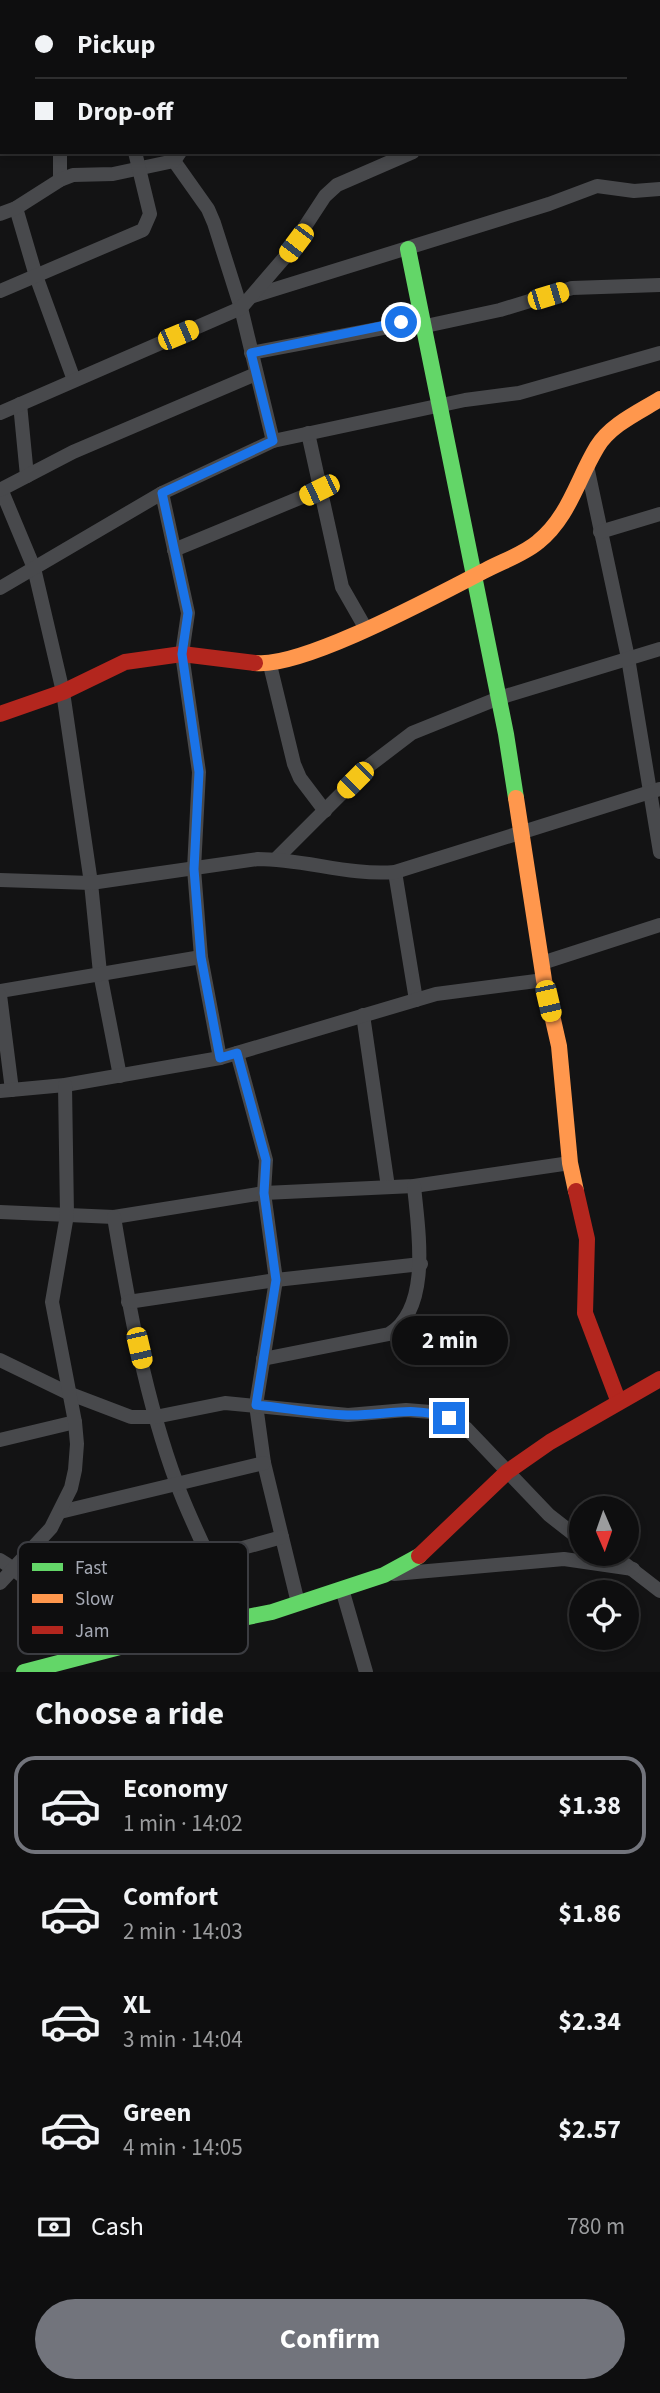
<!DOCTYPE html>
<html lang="en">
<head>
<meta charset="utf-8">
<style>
  body { margin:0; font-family:"Source Sans 3",sans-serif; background:#171718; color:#f1f3f6; height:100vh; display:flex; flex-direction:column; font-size:26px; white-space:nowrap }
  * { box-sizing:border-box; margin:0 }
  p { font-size:23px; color:#9b9c9e }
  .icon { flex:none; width:38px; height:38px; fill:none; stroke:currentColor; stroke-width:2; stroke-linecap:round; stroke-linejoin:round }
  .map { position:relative; height:1672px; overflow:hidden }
  .details { display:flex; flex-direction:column; background:#0e0e0f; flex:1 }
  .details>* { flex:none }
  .top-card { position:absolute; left:0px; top:0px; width:662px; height:154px; box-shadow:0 4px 10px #0003,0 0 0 2px #2e2e2f; display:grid; align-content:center; height:154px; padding:0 35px; background:#0e0e0f }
  .needle { width:46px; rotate:178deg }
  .buttons { position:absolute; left:569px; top:1496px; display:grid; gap:14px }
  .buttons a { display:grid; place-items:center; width:70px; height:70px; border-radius:50%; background:#0e0e0f; box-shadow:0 4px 10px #0003,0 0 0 2px #2e2e2f; font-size:35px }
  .end { position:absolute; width:32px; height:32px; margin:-16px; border:9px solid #1a73e8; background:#fff; box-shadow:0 0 0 4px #fff }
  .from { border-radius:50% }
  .bubble { position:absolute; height:49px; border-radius:24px; background:#0e0e0f; box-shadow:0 4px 10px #0003,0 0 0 2px #2e2e2f; font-size:23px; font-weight:700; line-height:49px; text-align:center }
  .car { position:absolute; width:21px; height:42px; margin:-21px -10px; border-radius:9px; box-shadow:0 0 5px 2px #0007; background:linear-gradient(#f5c518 24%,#345 0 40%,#f5c518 0 76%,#345 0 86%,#f5c518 0) }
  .top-card b { display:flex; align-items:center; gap:24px; height:66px; font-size:26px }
  .top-card b+b { border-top:2px solid #2e2e2f }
  .top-card i { width:18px; height:18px; background:#f1f3f6 }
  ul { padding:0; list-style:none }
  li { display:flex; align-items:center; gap:21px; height:98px; margin:0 14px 10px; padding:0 21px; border:4px solid transparent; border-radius:21px }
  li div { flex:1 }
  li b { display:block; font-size:26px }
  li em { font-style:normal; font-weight:700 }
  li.current { border-color:#72747c }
  li>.icon { width:63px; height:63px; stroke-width:1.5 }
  h2 { padding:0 35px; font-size:32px; line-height:84px }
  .pay { display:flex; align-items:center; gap:18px; height:77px; padding:0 35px; font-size:26px }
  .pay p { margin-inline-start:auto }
  .action { display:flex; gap:14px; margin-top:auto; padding:14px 35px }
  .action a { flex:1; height:80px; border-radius:42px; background:#72747c; color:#fff; font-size:28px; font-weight:700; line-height:80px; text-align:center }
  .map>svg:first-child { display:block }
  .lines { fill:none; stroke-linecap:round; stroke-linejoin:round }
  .street { stroke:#48494c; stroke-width:14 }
  .fast { stroke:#63d668; stroke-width:16 }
  .slow { stroke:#ff974d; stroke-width:16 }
  .jam { stroke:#b3261e; stroke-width:16 }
  .route { stroke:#1a73e8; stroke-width:9 }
  .key { fill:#0e0e0f; stroke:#3b3c41; stroke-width:2 }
  .key-label { font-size:19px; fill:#a5a9b4 }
</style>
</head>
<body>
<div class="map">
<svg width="660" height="1672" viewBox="0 0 660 1672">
  <rect width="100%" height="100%" fill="#131314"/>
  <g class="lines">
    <g class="street">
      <path d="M319 0 320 2"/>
      <path d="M627 0 628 2"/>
      <path d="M21 2 23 0"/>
      <path d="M48 2V0"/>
      <path d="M110 2 116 0"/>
      <path d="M370 2 372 0"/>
      <path d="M0 27 2 25"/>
      <path d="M660 119V120"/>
      <path d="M0 140H2"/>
      <path d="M174 161 208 209 214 223 241 308 273 441"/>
      <path d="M60 180V152"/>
      <path d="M16 208 36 276 74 380"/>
      <path d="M0 214 16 208 60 180 73 175 113 174 174 161 180 152"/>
      <path d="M0 291 143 230 150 214 135 152"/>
      <path d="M253 296 549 204 597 186 634 191 660 189"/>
      <path d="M421 327 500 310 572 288 660 285"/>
      <path d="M251 353 420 321"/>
      <path d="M20 404 27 476"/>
      <path d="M0 413 241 308 285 257 325 196 337 185 413 152"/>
      <path d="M308 433 342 587 366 629"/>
      <path d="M587 466 628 658 660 852"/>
      <path d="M1 489 34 568 63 692 91 883 100 973 120 1076"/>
      <path d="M0 490 73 452 256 374"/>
      <path d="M162 493 188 613 182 654 199 772 194 869 201 957 220 1058"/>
      <path d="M600 532 660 514"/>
      <path d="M174 550 319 490"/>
      <path d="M0 588 162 493 273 441 465 400 519 393 660 353"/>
      <path d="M270 665 294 764 300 778 325 811"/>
      <path d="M276 859 370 765 412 733 499 698 660 649"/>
      <path d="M395 872 416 1000"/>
      <path d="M0 880 91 883 258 859C305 859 349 876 395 872L660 789"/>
      <path d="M542 963 660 925"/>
      <path d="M0 991 201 957"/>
      <path d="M0 995 12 1090"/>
      <path d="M363 1015 388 1187"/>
      <path d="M237 1053 266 1160 264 1193 276 1280 256 1405 264 1463 298 1603"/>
      <path d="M0 1091 65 1085 220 1058 436 994 544 980"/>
      <path d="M0 1212 114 1217 264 1193 414 1186 570 1163"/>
      <path d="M114 1217C129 1307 145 1398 177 1484 186 1509 198 1533 209 1558"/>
      <path d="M128 1302 276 1280 421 1264"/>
      <path d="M263 1359 389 1334C432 1308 418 1229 414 1186"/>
      <path d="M0 1360 68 1393 131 1417H155L225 1403 348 1415 406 1410 431 1412 466 1428 549 1515 581 1540"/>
      <path d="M0 1440 75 1422"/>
      <path d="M60 1512 264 1463"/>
      <path d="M0 1560C21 1572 37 1591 57 1603 94 1625 138 1624 180 1628"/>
      <path d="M625 1564 660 1591"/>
      <path d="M394 1574 564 1559 633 1569"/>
      <path d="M0 1583 51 1528 71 1488 75 1470 77 1444 75 1422 52 1302 67 1215 65 1085"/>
      <path d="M342 1589 366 1672"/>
      <path d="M54 1601 282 1537"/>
    </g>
    <g class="fast">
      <path d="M408 249 506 734 516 798"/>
      <path d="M24 1672 189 1629 272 1612 384 1575 419 1556"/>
    </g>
    <g class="slow">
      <path d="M255 663C302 669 439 594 486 570 503 561 524 554 538 542 569 517 577 480 597 447 610 425 639 412 660 399"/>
      <path d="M516 798 544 980 559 1046 570 1163 576 1191"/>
    </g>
    <g class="jam">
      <path d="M0 714 63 692 125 662 182 654 255 663"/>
      <path d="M576 1191 587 1239 585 1313 618 1400"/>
      <path d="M419 1556 507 1472 550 1442 660 1379"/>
    </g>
  </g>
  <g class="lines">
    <path class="route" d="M401 322 251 353 273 441 162 493 188 613 182 654 199 772 194 869 201 957 220 1058 237 1053 266 1160 264 1193 276 1280 256 1405C286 1408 317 1414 347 1415 385 1416 411 1405 449 1418"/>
  </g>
  <rect x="18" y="1542" width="230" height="112" rx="10" class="key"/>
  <rect x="32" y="1563" width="31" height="8" fill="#63d668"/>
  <rect x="32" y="1594" width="31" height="9" fill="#ff974d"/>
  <rect x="32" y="1626" width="31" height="8" fill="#b3261e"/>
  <g class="key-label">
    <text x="75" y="1574">Fast</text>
    <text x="75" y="1605">Slow</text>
    <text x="75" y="1637">Jam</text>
  </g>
</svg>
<div class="buttons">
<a><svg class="needle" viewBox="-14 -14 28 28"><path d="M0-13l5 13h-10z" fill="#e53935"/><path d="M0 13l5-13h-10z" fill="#9b9c9e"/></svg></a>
<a><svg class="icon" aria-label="locate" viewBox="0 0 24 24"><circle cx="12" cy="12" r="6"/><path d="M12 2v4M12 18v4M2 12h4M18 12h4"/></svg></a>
</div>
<i class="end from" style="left:401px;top:322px"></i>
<i class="end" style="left:449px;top:1418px"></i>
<div class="bubble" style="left:392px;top:1316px;width:116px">2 min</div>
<i class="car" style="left:296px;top:243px;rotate:217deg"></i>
<i class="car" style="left:548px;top:296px;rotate:73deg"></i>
<i class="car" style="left:178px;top:335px;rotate:67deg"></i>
<i class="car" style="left:319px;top:490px;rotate:244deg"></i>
<i class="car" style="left:355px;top:780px;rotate:225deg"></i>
<i class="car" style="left:548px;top:1001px;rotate:167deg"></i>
<i class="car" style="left:139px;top:1348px;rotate:167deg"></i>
<div class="top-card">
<b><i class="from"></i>Pickup</b>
<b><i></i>Drop-off</b>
</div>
</div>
<section class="details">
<h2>Choose a ride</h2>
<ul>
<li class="current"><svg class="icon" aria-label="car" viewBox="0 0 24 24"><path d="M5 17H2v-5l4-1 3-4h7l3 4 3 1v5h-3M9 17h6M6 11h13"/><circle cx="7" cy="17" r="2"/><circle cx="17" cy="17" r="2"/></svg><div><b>Economy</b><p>1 min · 14:02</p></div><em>$1.38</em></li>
<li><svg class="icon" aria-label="car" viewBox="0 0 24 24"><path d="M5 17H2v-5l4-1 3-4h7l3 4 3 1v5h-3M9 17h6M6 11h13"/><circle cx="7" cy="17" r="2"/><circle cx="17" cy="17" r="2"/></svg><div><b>Comfort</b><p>2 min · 14:03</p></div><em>$1.86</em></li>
<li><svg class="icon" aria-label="car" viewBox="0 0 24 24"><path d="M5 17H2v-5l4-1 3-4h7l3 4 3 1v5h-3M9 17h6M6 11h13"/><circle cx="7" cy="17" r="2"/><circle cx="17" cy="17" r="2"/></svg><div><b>XL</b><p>3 min · 14:04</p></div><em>$2.34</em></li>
<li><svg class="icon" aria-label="car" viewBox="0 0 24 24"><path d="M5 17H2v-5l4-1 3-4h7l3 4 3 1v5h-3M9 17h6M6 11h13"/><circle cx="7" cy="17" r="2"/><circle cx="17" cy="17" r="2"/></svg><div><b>Green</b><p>4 min · 14:05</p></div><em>$2.57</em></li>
</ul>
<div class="pay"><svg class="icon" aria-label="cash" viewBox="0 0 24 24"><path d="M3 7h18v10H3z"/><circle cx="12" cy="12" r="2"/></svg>Cash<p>780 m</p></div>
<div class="action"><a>Confirm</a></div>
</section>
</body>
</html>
